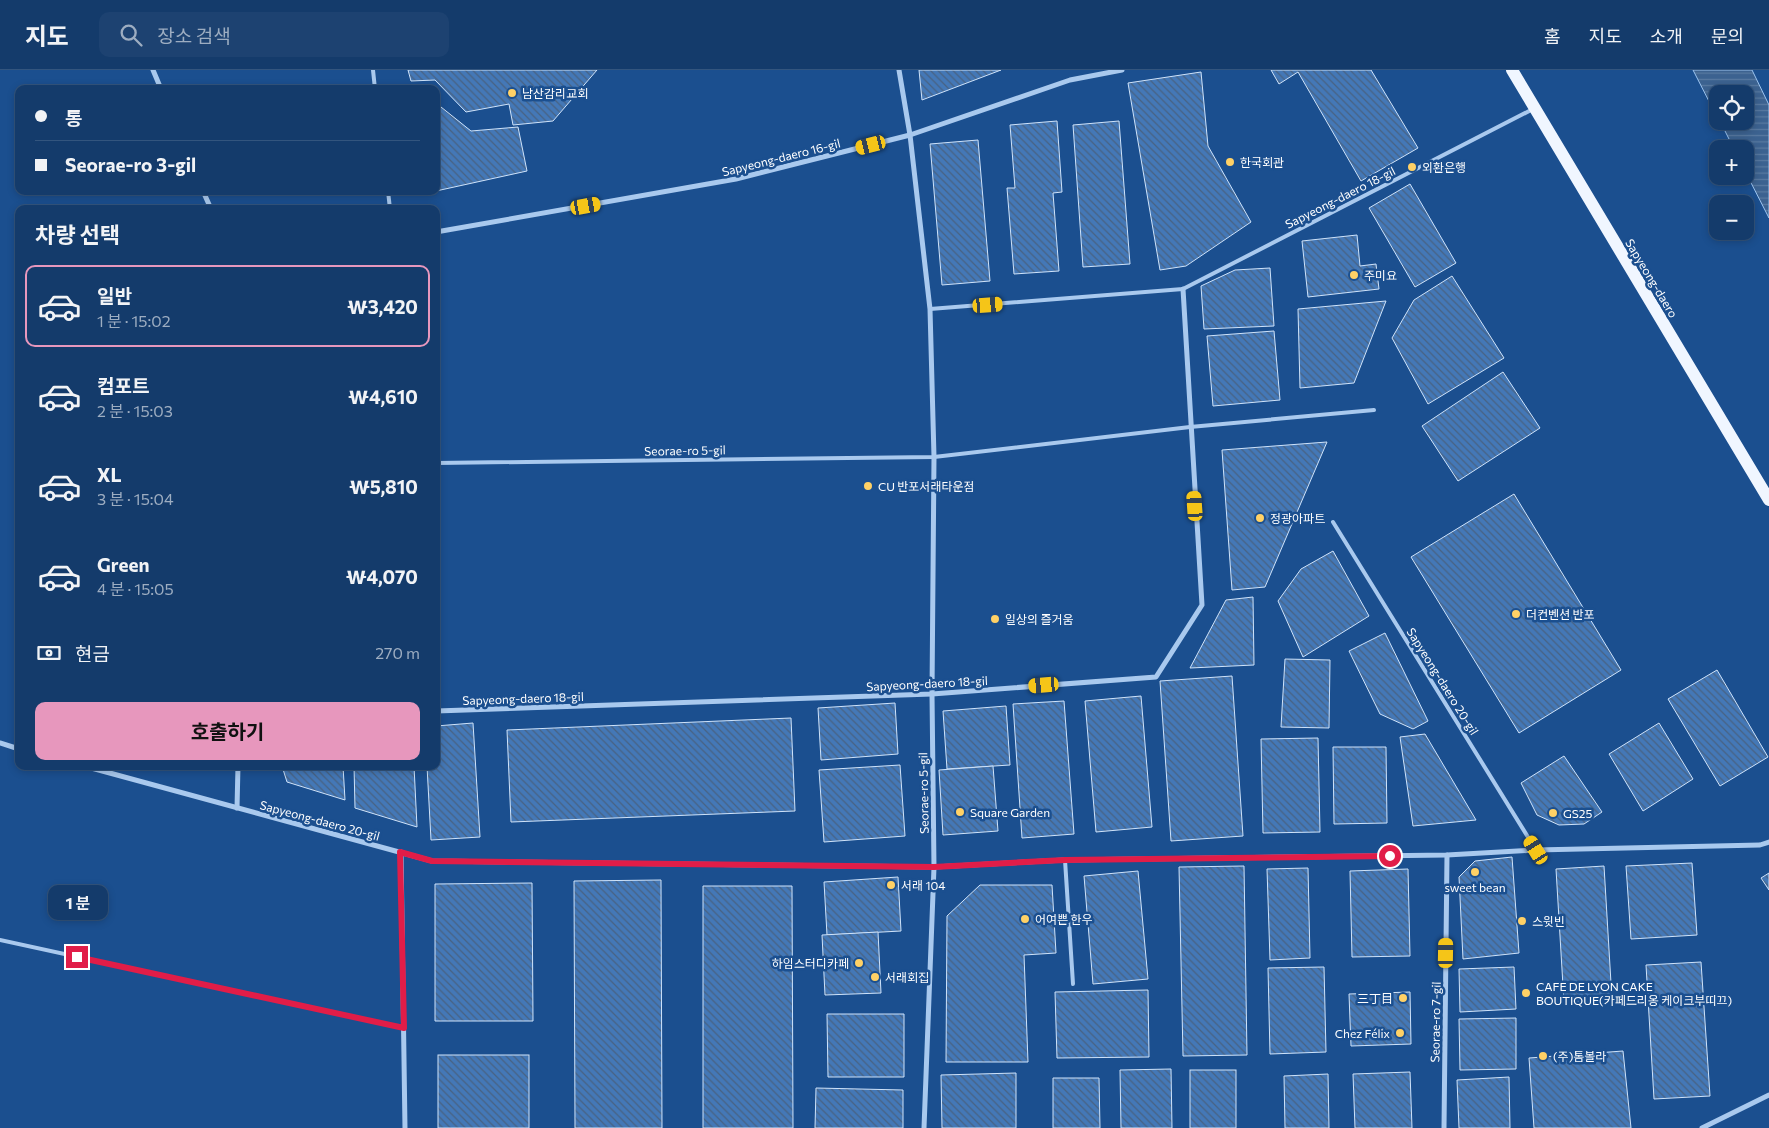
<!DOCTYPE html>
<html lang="ko">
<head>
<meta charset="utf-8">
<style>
  body { margin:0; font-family:Commissioner,"Noto Sans KR",sans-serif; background:#1d4271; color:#f1f3f6; height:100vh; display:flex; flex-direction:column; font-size:19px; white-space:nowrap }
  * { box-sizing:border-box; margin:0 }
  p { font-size:16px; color:#9dadc1 }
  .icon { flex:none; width:28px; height:28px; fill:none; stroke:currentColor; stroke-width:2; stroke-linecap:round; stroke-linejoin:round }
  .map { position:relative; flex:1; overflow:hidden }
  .details { position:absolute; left:15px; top:135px; width:425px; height:565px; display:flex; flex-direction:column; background:#143b6b; border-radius:10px; box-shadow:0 2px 8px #0003,0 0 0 1px #33557e }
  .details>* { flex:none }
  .banner { position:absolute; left:15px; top:15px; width:425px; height:110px; border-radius:10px; box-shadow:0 2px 8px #0003,0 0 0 1px #33557e; display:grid; align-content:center; height:110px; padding:0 20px; background:#143b6b }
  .buttons { position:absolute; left:1709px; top:15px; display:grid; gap:10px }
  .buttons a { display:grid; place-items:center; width:45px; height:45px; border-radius:10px; background:#143b6b; box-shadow:0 2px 8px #0003,0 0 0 1px #33557e; font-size:25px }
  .end { position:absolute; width:22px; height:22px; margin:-11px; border:6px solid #e11d48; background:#fff; box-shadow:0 0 0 2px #fff }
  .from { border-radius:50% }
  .bubble { position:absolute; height:35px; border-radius:10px; background:#143b6b; box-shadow:0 2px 8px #0003,0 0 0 1px #33557e; font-size:16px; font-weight:700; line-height:35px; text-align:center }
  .car { position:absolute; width:15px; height:30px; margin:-15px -8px; border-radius:6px; box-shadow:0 0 4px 1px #0007; background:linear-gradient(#f5c518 24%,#345 0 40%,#f5c518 0 76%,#345 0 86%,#f5c518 0) }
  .banner b { display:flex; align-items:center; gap:18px; height:48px; font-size:19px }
  .banner b+b { border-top:1px solid #33557e }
  .banner i { width:12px; height:12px; background:#f1f3f6 }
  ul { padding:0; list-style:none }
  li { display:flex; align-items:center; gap:15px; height:82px; margin:0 10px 8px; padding:0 10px; border:2px solid transparent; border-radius:10px }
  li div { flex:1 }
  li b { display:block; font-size:19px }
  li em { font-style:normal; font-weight:700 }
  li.on { border-color:#e797bd }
  li>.icon { width:45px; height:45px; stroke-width:1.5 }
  h2 { padding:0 20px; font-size:22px; line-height:60px }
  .pay { display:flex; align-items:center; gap:12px; height:55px; padding:0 20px; font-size:19px }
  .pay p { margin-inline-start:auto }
  .primary-button { display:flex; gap:10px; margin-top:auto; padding:10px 20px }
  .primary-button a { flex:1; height:58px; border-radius:10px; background:#e797bd; color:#111; font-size:20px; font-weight:700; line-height:58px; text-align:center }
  header { display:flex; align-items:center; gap:30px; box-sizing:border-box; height:70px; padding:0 25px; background:#143b6b; border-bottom:1px solid #33557e }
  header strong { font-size:24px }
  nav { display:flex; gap:28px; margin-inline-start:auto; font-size:18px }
  .search { width:350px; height:45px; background:#1d4271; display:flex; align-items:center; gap:12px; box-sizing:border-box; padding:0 18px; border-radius:10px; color:#9dadc1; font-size:19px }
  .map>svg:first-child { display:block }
  .water { fill:url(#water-rules); stroke:#9cc4f0 }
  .building { fill:url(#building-back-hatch); stroke:#cfe3fa }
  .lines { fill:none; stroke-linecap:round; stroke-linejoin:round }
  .service { stroke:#a9c9ee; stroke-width:4 }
  .minor { stroke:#a9c9ee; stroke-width:5 }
  .primary { stroke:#f0f6ff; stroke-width:12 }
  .route { stroke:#e11d48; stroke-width:6 }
  .poi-dot { fill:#ffd166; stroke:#1b4f8f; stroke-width:2 }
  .labels { text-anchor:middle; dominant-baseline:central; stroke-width:5; stroke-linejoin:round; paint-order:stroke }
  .poi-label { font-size:12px; fill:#fff; stroke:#1b4f8f; text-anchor:start }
  .street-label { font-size:12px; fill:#fff; stroke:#1b4f8f }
</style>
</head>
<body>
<header>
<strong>지도</strong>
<div class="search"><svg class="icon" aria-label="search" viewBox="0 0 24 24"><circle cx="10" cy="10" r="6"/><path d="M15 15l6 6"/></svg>장소 검색</div>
<nav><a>홈</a><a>지도</a><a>소개</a><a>문의</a></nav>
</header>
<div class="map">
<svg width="1769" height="1058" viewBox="0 0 1769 1058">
  <defs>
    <pattern id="water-rules" width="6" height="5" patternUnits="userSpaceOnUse" patternTransform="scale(1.25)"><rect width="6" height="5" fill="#3c6290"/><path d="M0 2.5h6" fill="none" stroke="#597aa1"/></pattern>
    <pattern id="building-back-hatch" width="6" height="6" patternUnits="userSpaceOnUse" patternTransform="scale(1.25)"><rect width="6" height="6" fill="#4478b7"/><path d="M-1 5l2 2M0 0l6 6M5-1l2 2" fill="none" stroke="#486282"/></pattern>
  </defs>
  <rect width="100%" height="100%" fill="#1b4f8f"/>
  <path class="water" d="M1693 0H1752L1769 35V148L1745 101V79H1734L1720 51H1745V24H1718L1717 47Z"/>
  <g class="building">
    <path d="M408 0H597L553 51 513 55 509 34 466 42 435 10 411 11Z"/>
    <path d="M919 0H1001L922 30Z"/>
    <path d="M1271 0H1371L1418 78 1361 111 1298 2 1279 14Z"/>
    <path d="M1201 2 1208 76 1251 152 1186 196 1160 200 1128 13Z"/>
    <path d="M436 33 471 61 518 57 527 101 436 121Z"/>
    <path d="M1057 51 1062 122 1053 123 1059 201 1014 204 1007 118H1015L1010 55Z"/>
    <path d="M1119 51 1130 194 1083 197 1073 55Z"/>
    <path d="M978 70 990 211 942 215 930 74Z"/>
    <path d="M1410 114 1456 193 1415 217 1369 138Z"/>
    <path d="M1357 165 1360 196 1376 194 1379 219 1308 227 1302 171Z"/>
    <path d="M1270 198 1274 256 1204 259 1201 216 1235 200Z"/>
    <path d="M1452 206 1504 288 1428 334 1392 268 1414 230Z"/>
    <path d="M1386 231 1354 313 1300 318 1298 239Z"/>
    <path d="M1274 261 1280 330 1213 336 1207 266Z"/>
    <path d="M1503 302 1540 358 1458 411 1422 356Z"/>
    <path d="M1327 372 1265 517 1232 520 1222 380Z"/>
    <path d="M1514 424 1621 600 1519 663 1411 487Z"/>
    <path d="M1333 481 1369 546 1303 587 1278 531 1301 499Z"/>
    <path d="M1253 527 1254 595 1190 598 1226 530Z"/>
    <path d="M1385 563 1428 651 1413 659 1380 644 1349 581Z"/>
    <path d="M1285 589 1330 590 1329 658 1281 657Z"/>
    <path d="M1717 600 1768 687 1720 716 1668 629Z"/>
    <path d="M1232 606 1243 766 1171 771 1160 611Z"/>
    <path d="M1141 626 1152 757 1096 762 1085 631Z"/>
    <path d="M1064 631 1074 764 1022 768 1013 634Z"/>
    <path d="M895 633 898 684 821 690 818 638Z"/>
    <path d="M1006 636 1010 695 947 699 943 641Z"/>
    <path d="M791 648 795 741 511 752 507 660Z"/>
    <path d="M473 653 480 767 431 770 427 696H436V656Z"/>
    <path d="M1659 653 1693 709 1643 741 1609 684Z"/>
    <path d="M1425 664 1476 750 1413 756 1400 667Z"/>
    <path d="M1318 668 1320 762 1263 763 1261 669Z"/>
    <path d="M1333 677H1386L1387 753 1334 754Z"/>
    <path d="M1564 686 1602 742 1584 754 1559 755 1537 745 1521 713Z"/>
    <path d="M900 695 905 766 824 772 819 700Z"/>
    <path d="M282 696H343L345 730 287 712Z"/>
    <path d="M354 696H414L417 757 355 738Z"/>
    <path d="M993 696 998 761 943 765 939 700Z"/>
    <path d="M1512 787 1519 883 1463 889 1459 807 1475 791Z"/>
    <path d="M1692 793 1697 865 1631 869 1626 796Z"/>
    <path d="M1244 796 1247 985 1183 986 1179 797Z"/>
    <path d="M1604 796 1612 930 1564 933 1556 799Z"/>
    <path d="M1308 798 1310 888 1270 890 1267 799Z"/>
    <path d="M1408 799 1410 886 1352 887 1350 801Z"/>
    <path d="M1138 801 1148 909 1093 914 1084 806Z"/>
    <path d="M1769 803V820L1761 808Z"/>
    <path d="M898 807 901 861 827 865 824 812Z"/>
    <path d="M661 810 662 1058H575L574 811Z"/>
    <path d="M532 813 533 951H435V814Z"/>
    <path d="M980 815H1052L1056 883 1024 885 1028 992H946L947 846Z"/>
    <path d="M703 816H792L793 1058H703Z"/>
    <path d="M878 862 881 923 825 925 822 865Z"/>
    <path d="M1701 892 1710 1026 1654 1029 1646 895Z"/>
    <path d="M1324 897 1326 982 1270 984 1268 898Z"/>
    <path d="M1514 897 1516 939 1460 942 1459 899Z"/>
    <path d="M1148 920 1149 987 1057 988 1055 922Z"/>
    <path d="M1410 922 1411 974 1351 976 1349 924Z"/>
    <path d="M827 944H904V1007H828Z"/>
    <path d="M1516 948V999L1460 1000 1459 949Z"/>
    <path d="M1623 981 1631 1058H1534L1529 988Z"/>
    <rect x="438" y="985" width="91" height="73"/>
    <path d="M1171 999 1172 1058H1121L1120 1000Z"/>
    <rect x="1190" y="1000" width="46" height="58"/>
    <path d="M1410 1002 1412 1058H1355L1353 1004Z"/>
    <path d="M1016 1003V1058H942L941 1005Z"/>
    <path d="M1328 1004 1329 1058H1285L1284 1006Z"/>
    <path d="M1509 1007 1510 1058H1459L1457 1010Z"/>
    <path d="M1053 1008H1099L1100 1058H1053Z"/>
    <path d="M816 1018 903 1020V1058H815Z"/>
  </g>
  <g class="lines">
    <g class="service">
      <path d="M373 0 375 19"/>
      <path d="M388 121 390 139"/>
      <path d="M930 239 1183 219 1533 39"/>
      <path d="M436 393 934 387 1190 357 1374 340"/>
      <path d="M1333 452 1536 780"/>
      <path d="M1065 790 1073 914"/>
      <path d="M0 870 404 958"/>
    </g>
    <g class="minor">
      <path d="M153 0 161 19"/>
      <path d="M899 0 910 65 930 239 934 387 932 624 934 797 924 1058"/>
      <path d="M203 121 211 139"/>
      <path d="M436 162 736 109 910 65 1070 10 1122 0"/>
      <path d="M436 641 932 624 1156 607 1202 535 1183 219"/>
      <path d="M0 673 19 679"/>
      <path d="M84 696 432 791 934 797 1065 790 1447 785 1536 780 1760 775 1769 772"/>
      <path d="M237 738 238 696"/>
      <path d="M401 782 405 1058"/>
      <path d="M1444 1058 1447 785"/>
      <path d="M1702 1058 1769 1025"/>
    </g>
    <path class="primary" d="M1512 0 1769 430"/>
  </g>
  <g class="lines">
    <path class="route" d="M77 887 404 958 400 782 432 791 934 797 1065 790 1390 786"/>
  </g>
  <g class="poi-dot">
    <circle cx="512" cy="23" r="5"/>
    <circle cx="1230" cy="92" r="5"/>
    <circle cx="1412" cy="97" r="5"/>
    <circle cx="1354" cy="205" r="5"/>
    <circle cx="868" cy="416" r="5"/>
    <circle cx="1260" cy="448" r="5"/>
    <circle cx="1516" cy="544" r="5"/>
    <circle cx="995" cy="549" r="5"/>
    <circle cx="960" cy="742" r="5"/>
    <circle cx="1553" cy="743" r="5"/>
    <circle cx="1475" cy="802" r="5"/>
    <circle cx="891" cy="815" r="5"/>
    <circle cx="1025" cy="849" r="5"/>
    <circle cx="1522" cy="851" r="5"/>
    <circle cx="859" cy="893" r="5"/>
    <circle cx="875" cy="907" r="5"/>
    <circle cx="1526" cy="923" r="5"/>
    <circle cx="1403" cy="928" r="5"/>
    <circle cx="1400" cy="963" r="5"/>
    <circle cx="1543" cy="986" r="5"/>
  </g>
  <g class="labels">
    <g class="poi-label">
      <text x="522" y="23">남산감리교회</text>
      <text x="1240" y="92">한국회관</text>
      <text x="1422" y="97">외환은행</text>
      <text x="1364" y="205">주미요</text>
      <text x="878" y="416">CU 반포서래타운점</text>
      <text x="1270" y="448">정광아파트</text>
      <text x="1526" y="544">더컨벤션 반포</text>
      <text x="1005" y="549">일상의 즐거움</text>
      <text x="970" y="742">Square Garden</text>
      <text x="1563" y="743">GS25</text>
      <text x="901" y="815">서래 104</text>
      <text x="1475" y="817" text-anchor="middle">sweet bean</text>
      <text x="1035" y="849">어여쁜 한우</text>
      <text x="1532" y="851">스윗빈</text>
      <text x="849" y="893" text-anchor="end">하임스터디카페</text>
      <text x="885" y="907">서래회집</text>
      <text x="1536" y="916">CAFE DE LYON CAKE<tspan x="1536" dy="14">BOUTIQUE(카페드리옹 케이크부띠끄)</tspan></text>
      <text x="1393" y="928" text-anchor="end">三丁目</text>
      <text x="1390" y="963" text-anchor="end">Chez Félix</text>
      <text x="1553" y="986">(주)톰볼라</text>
    </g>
    <g class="street-label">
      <text transform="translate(781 87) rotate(-14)">Sapyeong-daero 16-gil</text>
      <text transform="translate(1340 127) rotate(-27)">Sapyeong-daero 18-gil</text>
      <text transform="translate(1652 208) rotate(59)">Sapyeong-daero</text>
      <text transform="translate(685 380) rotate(-1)">Seorae-ro 5-gil</text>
      <text transform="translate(1443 611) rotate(58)">Sapyeong-daero 20-gil</text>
      <text transform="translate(927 613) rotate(-3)">Sapyeong-daero 18-gil</text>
      <text transform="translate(523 628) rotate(-2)">Sapyeong-daero 18-gil</text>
      <text transform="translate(923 723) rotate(-91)">Seorae-ro 5-gil</text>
      <text transform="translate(320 750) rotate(15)">Sapyeong-daero 20-gil</text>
      <text transform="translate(1435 952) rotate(-89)">Seorae-ro 7-gil</text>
    </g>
  </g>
</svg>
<div class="buttons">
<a><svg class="icon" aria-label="locate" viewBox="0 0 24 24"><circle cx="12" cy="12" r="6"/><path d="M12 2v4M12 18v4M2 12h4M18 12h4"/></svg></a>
<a>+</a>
<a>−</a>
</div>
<i class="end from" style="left:1390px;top:786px"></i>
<i class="end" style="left:77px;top:887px"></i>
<div class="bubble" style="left:48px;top:815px;width:60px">1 분</div>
<i class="car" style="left:871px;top:75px;rotate:256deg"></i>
<i class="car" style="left:586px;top:136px;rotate:80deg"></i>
<i class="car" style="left:988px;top:235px;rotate:86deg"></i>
<i class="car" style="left:1195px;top:436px;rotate:356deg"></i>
<i class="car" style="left:1044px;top:615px;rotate:265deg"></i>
<i class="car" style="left:1536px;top:780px;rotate:328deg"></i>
<i class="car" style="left:1446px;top:883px;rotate:1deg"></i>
<div class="banner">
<b><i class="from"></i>통</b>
<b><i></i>Seorae-ro 3-gil</b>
</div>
<section class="details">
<h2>차량 선택</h2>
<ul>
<li class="on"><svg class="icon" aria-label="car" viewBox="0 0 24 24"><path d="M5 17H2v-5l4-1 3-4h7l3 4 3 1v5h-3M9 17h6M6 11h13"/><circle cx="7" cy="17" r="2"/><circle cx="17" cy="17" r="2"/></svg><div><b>일반</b><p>1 분 · 15:02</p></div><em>₩3,420</em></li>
<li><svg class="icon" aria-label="car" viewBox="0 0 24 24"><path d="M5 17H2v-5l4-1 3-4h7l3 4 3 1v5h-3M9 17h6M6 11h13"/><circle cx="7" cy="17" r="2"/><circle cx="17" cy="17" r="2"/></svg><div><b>컴포트</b><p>2 분 · 15:03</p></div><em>₩4,610</em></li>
<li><svg class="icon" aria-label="car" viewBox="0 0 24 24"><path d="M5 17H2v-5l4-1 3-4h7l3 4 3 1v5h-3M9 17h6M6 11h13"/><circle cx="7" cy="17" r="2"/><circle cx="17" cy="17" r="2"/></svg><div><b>XL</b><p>3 분 · 15:04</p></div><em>₩5,810</em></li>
<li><svg class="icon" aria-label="car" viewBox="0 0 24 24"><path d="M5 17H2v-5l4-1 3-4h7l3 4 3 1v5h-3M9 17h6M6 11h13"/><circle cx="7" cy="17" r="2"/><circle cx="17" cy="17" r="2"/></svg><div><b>Green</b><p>4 분 · 15:05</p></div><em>₩4,070</em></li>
</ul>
<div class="pay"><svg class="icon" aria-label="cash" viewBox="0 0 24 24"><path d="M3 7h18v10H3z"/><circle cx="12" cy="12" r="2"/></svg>현금<p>270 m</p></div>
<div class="primary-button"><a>호출하기</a></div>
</section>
</div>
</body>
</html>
